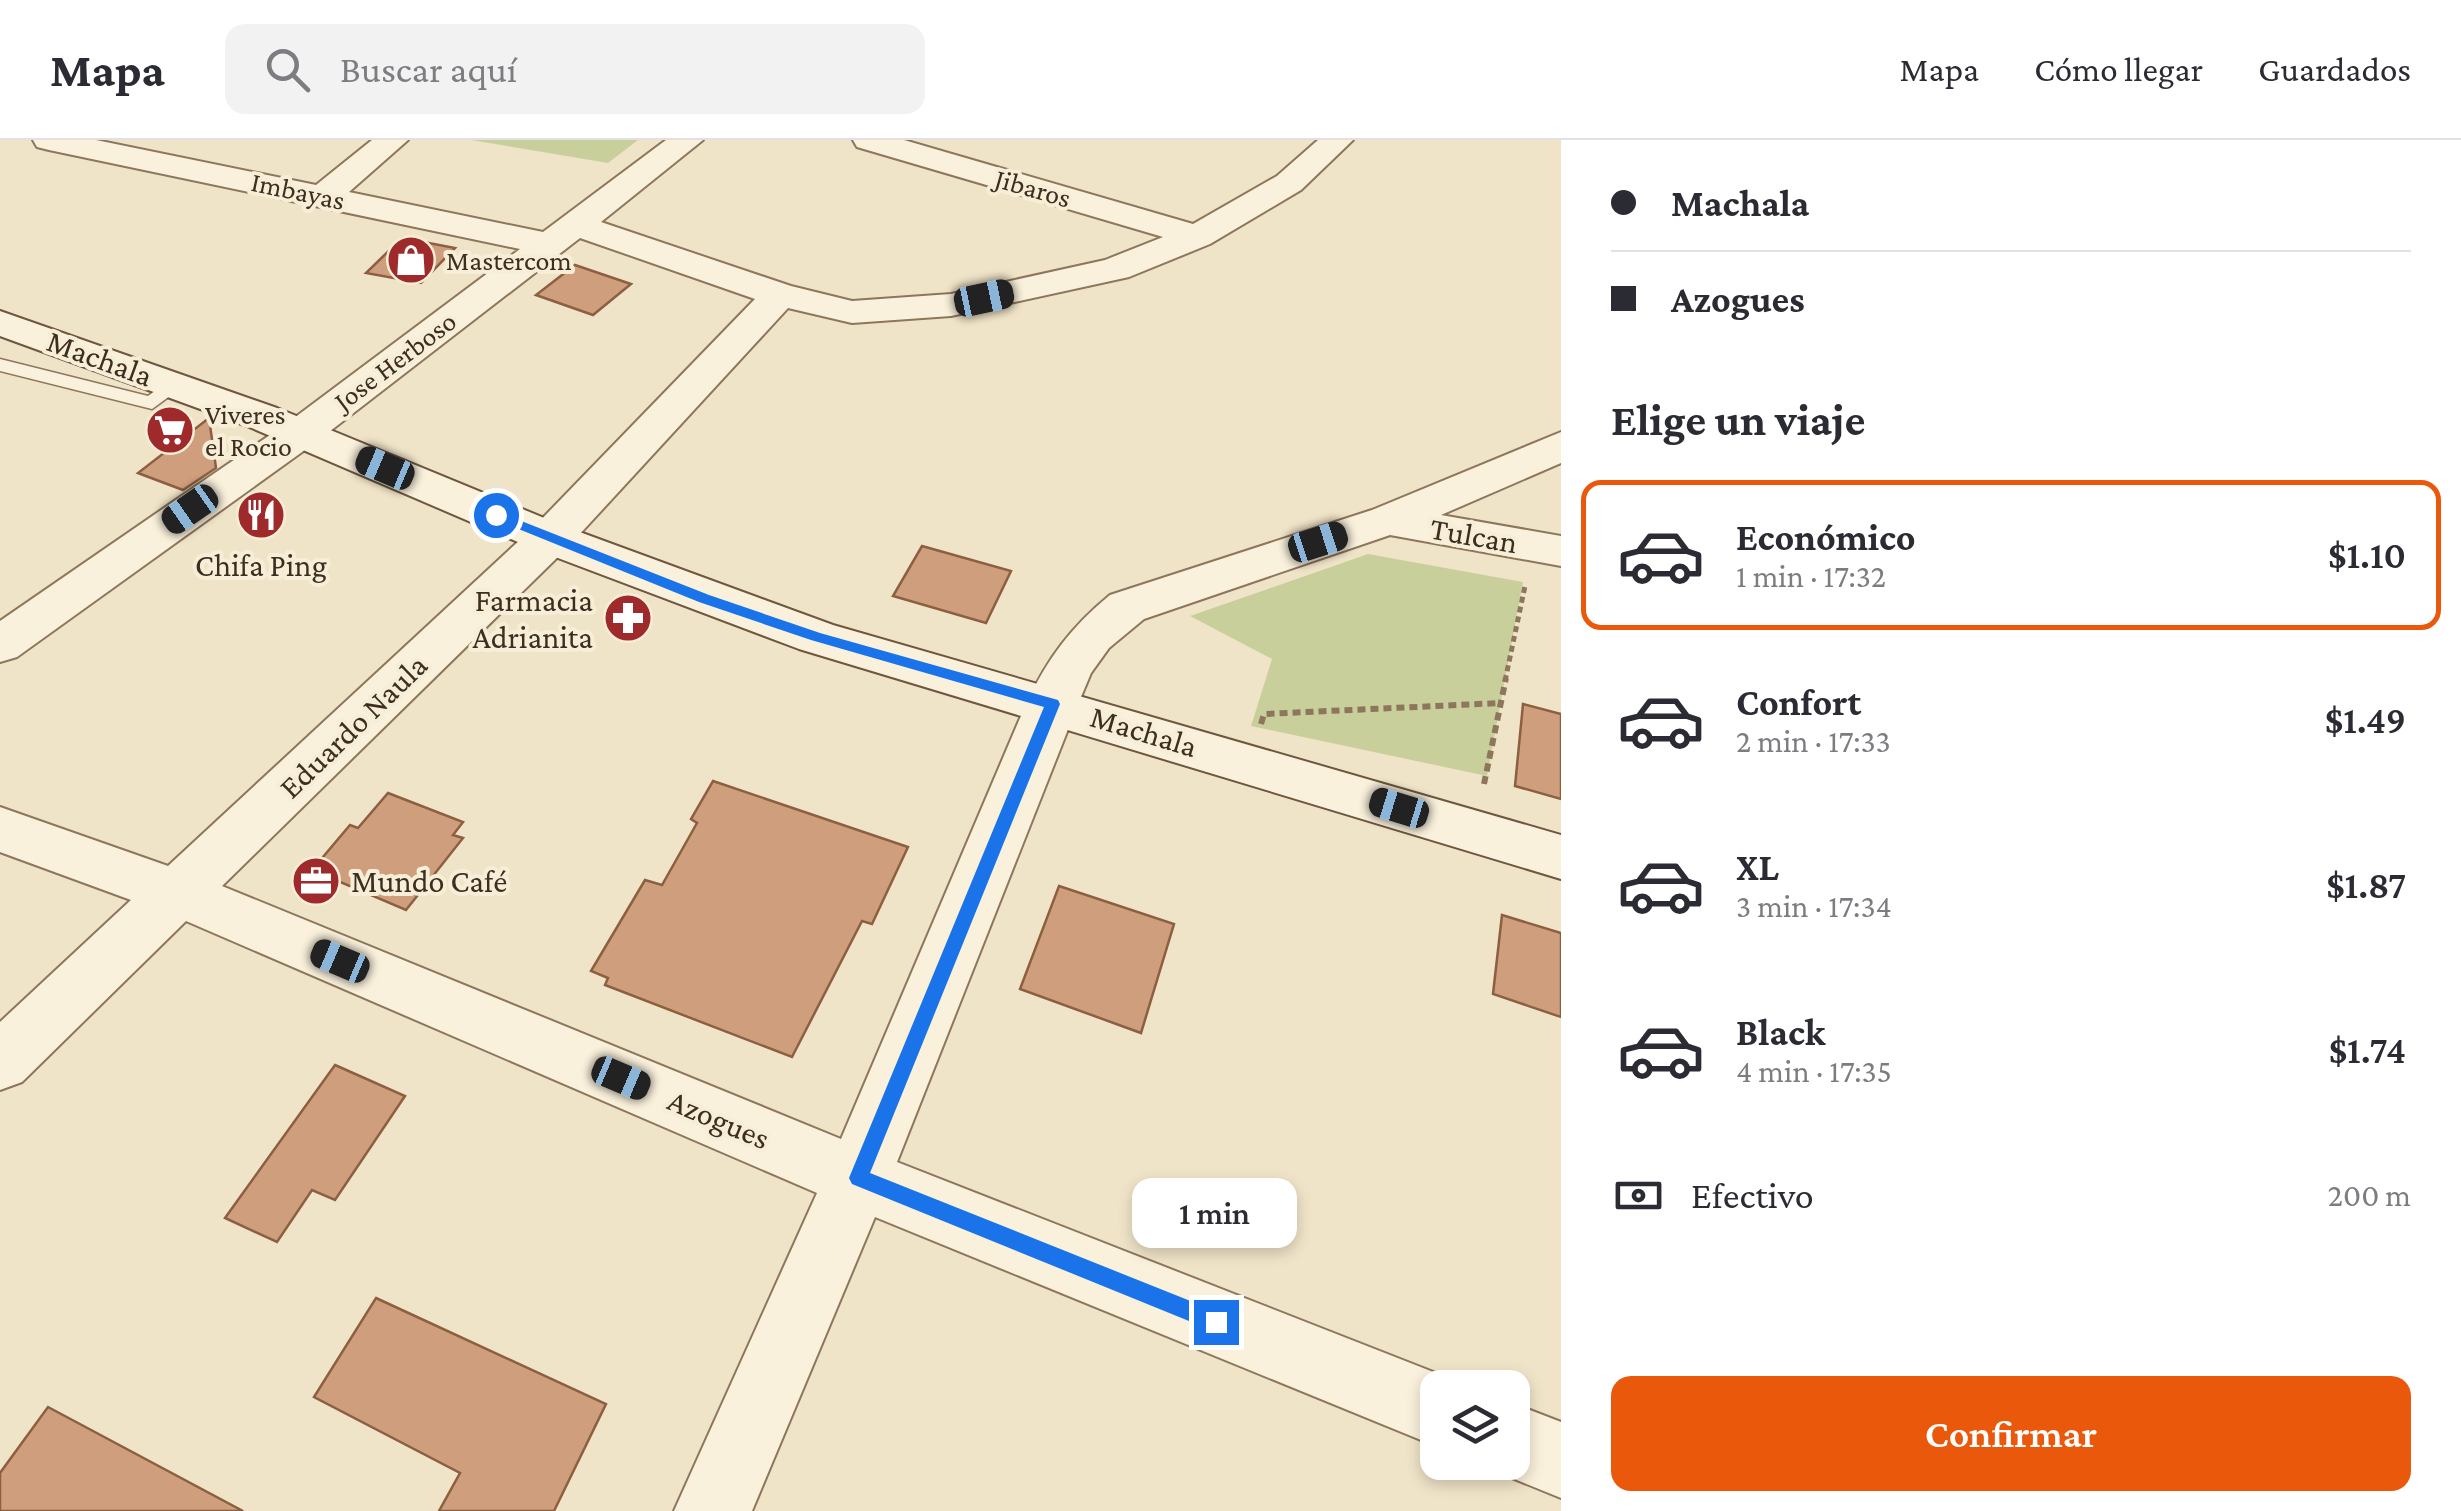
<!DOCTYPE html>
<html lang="es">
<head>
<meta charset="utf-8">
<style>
  body { margin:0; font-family:"Crimson Pro",serif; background:#f2f2f3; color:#2b2b33; height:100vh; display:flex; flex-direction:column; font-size:38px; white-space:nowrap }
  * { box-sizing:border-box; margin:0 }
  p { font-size:32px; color:#7c7c81 }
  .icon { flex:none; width:55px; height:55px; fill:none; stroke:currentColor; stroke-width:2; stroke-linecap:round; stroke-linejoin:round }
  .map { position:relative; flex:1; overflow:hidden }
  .drawer { display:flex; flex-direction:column; background:#fff; width:900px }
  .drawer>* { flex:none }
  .banner { display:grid; align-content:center; height:220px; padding:0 50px; background:#fff }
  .controls { position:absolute; left:1420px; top:1230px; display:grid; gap:20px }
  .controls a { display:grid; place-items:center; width:110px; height:110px; border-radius:20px; background:#fff; box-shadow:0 5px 15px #0003; font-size:50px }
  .end { position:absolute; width:45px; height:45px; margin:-22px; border:12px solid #1a73e8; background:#fff; box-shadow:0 0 0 5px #fff }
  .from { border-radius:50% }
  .bubble { position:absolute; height:70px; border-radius:20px; background:#fff; box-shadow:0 5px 15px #0003; font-size:32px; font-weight:600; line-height:70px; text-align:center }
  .car { position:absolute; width:30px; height:60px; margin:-30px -15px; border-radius:12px; box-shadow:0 0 8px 2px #0007; background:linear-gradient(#222 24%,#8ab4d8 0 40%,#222 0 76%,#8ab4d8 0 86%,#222 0) }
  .banner b { display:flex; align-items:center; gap:35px; height:95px; font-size:38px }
  .banner b+b { border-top:2px solid #e1e1e2 }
  .banner i { width:25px; height:25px; background:#2b2b33 }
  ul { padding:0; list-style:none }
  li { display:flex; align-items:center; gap:30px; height:150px; margin:0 20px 15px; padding:0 30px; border:5px solid transparent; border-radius:20px }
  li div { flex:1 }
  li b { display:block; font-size:38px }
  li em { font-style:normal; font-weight:600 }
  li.active { border-color:#ea580c }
  li>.icon { width:90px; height:90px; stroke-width:1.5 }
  h2 { padding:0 50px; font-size:45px; line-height:120px }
  .pay { display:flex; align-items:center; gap:25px; height:110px; padding:0 50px; font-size:38px }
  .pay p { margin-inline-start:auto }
  .cta { display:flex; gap:20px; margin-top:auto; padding:20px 50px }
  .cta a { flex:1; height:115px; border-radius:20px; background:#ea580c; color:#fff; font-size:40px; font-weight:600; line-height:115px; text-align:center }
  header { display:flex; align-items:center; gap:60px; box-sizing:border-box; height:140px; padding:0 50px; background:#fff; border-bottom:2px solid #e1e1e2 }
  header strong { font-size:48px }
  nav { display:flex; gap:55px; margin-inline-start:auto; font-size:35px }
  .search { width:700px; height:90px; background:#f2f2f3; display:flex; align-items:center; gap:25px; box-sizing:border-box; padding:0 35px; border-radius:20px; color:#7c7c81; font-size:38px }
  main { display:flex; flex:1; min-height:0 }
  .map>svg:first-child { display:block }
  .green { fill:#c9cf9b }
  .building { fill:#cf9f7d; stroke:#8d5f41; stroke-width:2.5 }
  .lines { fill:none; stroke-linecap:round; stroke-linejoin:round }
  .lane-casing { stroke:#8d765c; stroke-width:3 }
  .street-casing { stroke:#8d765c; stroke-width:4 }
  .secondary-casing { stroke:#6f573f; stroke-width:4 }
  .path-far1 { stroke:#8d765c; stroke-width:5; stroke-dasharray:6 4; stroke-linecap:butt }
  .path { stroke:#8d765c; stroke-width:6; stroke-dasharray:8 5; stroke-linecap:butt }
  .lane { fill:#faf1dc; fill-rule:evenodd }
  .street { fill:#faf1dc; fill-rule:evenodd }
  .secondary { fill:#faf1dc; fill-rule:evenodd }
  .route { fill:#1a73e8 }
  .labels { text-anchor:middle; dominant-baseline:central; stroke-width:8; stroke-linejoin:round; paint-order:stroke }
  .far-street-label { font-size:28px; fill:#3d2e20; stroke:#f7eed8 }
  .far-poi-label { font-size:28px; fill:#3d2e20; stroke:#f7eed8; text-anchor:start }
  .street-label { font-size:32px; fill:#3d2e20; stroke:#f7eed8 }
  .poi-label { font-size:32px; fill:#3d2e20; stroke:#f7eed8 }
</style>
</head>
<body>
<header>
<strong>Mapa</strong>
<div class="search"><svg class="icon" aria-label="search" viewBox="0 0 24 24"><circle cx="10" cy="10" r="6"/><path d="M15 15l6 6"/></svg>Buscar aquí</div>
<nav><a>Mapa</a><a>Cómo llegar</a><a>Guardados</a></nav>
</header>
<main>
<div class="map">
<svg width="1561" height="1371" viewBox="0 0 1561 1371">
  <rect width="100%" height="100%" fill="#f0e4c8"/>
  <g class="green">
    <path d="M471 0H638L608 23Z"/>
    <path d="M1368 414 1523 442 1487 636 1251 586 1272 519 1190 476Z"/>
  </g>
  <g class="building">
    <path d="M402 98 413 100 455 108 421 143 366 133Z"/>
    <path d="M575 125 631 144 593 175 536 155Z"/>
    <path d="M209 278 216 328 183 350 138 333Z"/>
    <path d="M922 406 1011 431 986 483 893 456Z"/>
    <path d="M1523 564 1561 574V659L1515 646Z"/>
    <path d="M713 641 908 707 872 784 862 781 792 917 605 845 608 838 591 831 645 740 662 745 697 683 691 679Z"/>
    <path d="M388 653 463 682 453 695 463 698 406 770 312 730 350 685 358 688Z"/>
    <path d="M1059 746 1174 784 1141 893 1020 849Z"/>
    <path d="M1502 775 1561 793V877L1493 854Z"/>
    <path d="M335 925 405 956 335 1060 312 1050 277 1102 225 1078Z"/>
    <path d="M376 1158 606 1264 554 1371H439L460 1333 314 1257Z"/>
    <path d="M48 1267 243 1371H0V1333Z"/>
  </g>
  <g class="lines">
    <g class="lane-casing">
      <path id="lane" d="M0 219 148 256 168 241H182L185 245 152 269 0 231Z"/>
    </g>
    <g class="street-casing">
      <g id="street">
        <path d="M33 0H96L316 45 372 0H408L349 52 543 92 666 0H703L601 82 791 146 852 161 951 154 1105 120 1163 97 857 7 853 0H904L1193 84 1277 36 1318 0H1353L1301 50 1210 104 1129 137 951 176 852 183 788 168 566 409 222 746 841 999 1026 564C1048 518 1071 487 1110 455L1372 370 1561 292V323L1441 375 1561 396V426L1390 395 1144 479 1109 508 1091 533 1078 564 897 1022 1464 1244 1466 1248H1438V1307L875 1077 752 1371H674L817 1053 186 781 22 942 0 950V882L131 760 0 712V667L168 726 534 387 755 159 580 98 316 302 17 517 0 522V481L286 284 520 109 49 10 37 7Z"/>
        <path d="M1512 1263 1561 1282V1358L1485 1327 1484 1322H1512Z"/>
      </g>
    </g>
    <g class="secondary-casing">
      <path id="secondary" d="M0 171 277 268 566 387 833 485 1561 695V739L799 509 534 409 247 286 0 196Z"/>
    </g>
    <path class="path-far1" d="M1505 541 1525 446"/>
    <g class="path">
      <path d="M1261 584 1264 574 1501 563"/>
      <path d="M1484 644 1506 538"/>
    </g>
    <use href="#lane" class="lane"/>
    <use href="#street" class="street"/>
    <use href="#secondary" class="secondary"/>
  </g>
  <path class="route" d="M496 371 709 455 820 493 1058 560 1060 564 870 1033 1223 1174 1226 1182 1223 1189 1216 1192 852 1044 849 1038 1044 567 811 500 699 462 491 378 489 375Z"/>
  <defs>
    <g id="shop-disc" transform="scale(2.5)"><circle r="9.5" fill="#9e2a2b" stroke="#f7eed8"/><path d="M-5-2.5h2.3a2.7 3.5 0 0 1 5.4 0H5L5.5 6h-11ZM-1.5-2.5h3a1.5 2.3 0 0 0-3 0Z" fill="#fff"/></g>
    <g id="supermarket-disc" transform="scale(2.5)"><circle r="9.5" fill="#9e2a2b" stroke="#f7eed8"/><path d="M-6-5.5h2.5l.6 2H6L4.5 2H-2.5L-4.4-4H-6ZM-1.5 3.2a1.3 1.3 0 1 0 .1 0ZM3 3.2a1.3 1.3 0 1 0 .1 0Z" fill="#fff"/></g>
    <g id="restaurant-disc" transform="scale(2.5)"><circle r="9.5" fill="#9e2a2b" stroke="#f7eed8"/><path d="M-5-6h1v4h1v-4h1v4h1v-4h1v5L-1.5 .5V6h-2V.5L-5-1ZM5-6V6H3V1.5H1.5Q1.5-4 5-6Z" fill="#fff"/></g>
    <g id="pharmacy-disc" transform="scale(2.5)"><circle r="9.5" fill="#9e2a2b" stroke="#f7eed8"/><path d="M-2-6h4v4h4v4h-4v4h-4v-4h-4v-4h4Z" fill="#fff"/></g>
    <g id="office-disc" transform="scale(2.5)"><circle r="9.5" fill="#9e2a2b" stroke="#f7eed8"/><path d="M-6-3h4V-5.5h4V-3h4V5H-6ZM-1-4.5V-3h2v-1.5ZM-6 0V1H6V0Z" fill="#fff"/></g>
  </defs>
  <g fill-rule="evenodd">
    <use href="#shop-disc" x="411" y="120"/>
    <use href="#supermarket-disc" x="170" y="290"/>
    <use href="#restaurant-disc" x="261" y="375"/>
    <use href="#pharmacy-disc" x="628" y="478"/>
    <use href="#office-disc" x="316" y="741"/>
  </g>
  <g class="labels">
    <g class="far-street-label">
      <text transform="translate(1033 48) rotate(16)">Jibaros</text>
      <text transform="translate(298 51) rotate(12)">Imbayas</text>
      <text transform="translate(395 221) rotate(-37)">Jose Herboso</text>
    </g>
    <g class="far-poi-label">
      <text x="446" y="120">Mastercom</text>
      <text x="205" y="274">Viveres<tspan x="205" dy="32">el Rocio</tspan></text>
    </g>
    <g class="street-label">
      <text transform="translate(100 218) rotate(20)">Machala</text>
      <text transform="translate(1474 395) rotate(10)">Tulcan</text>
      <text transform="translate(353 586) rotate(-44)">Eduardo Naula</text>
      <text transform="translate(1144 591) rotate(17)">Machala</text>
      <text transform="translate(719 979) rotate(23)">Azogues</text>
    </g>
    <g class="poi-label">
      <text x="261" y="425">Chifa Ping</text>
      <text x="593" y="460" text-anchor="end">Farmacia<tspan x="593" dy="37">Adrianita</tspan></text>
      <text x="351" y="741" text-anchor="start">Mundo Café</text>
    </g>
  </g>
</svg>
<div class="controls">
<a><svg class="icon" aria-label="layers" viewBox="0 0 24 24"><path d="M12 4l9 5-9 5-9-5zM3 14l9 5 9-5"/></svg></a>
</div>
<i class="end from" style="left:496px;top:375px"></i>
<i class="end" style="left:1216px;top:1182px"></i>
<div class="bubble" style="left:1132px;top:1038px;width:165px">1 min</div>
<i class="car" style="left:984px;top:158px;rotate:78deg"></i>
<i class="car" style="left:385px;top:328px;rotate:293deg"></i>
<i class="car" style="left:190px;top:369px;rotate:235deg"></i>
<i class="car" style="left:1318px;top:402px;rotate:72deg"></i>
<i class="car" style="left:1399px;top:668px;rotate:287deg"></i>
<i class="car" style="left:340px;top:821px;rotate:293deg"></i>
<i class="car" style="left:621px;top:938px;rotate:113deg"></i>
</div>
<section class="drawer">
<div class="banner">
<b><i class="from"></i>Machala</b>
<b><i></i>Azogues</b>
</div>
<h2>Elige un viaje</h2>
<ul>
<li class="active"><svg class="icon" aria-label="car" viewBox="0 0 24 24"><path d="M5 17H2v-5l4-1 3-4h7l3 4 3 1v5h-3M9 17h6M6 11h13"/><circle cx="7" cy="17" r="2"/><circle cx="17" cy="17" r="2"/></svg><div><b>Económico</b><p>1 min · 17:32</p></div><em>$1.10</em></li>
<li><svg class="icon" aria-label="car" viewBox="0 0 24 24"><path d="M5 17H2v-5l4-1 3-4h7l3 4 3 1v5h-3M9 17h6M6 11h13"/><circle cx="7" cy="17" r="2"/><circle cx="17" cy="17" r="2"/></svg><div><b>Confort</b><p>2 min · 17:33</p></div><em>$1.49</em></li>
<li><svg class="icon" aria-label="car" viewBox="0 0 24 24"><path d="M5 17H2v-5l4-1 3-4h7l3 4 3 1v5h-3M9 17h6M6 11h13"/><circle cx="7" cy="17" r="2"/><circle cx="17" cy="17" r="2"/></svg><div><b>XL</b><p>3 min · 17:34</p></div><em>$1.87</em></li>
<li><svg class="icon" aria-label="car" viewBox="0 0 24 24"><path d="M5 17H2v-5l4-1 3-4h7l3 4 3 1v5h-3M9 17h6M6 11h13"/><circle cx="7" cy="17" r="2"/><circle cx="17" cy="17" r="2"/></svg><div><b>Black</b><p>4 min · 17:35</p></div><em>$1.74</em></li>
</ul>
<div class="pay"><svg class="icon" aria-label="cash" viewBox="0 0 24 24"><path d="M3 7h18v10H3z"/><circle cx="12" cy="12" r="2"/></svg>Efectivo<p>200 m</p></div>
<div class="cta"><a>Confirmar</a></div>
</section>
</main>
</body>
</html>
